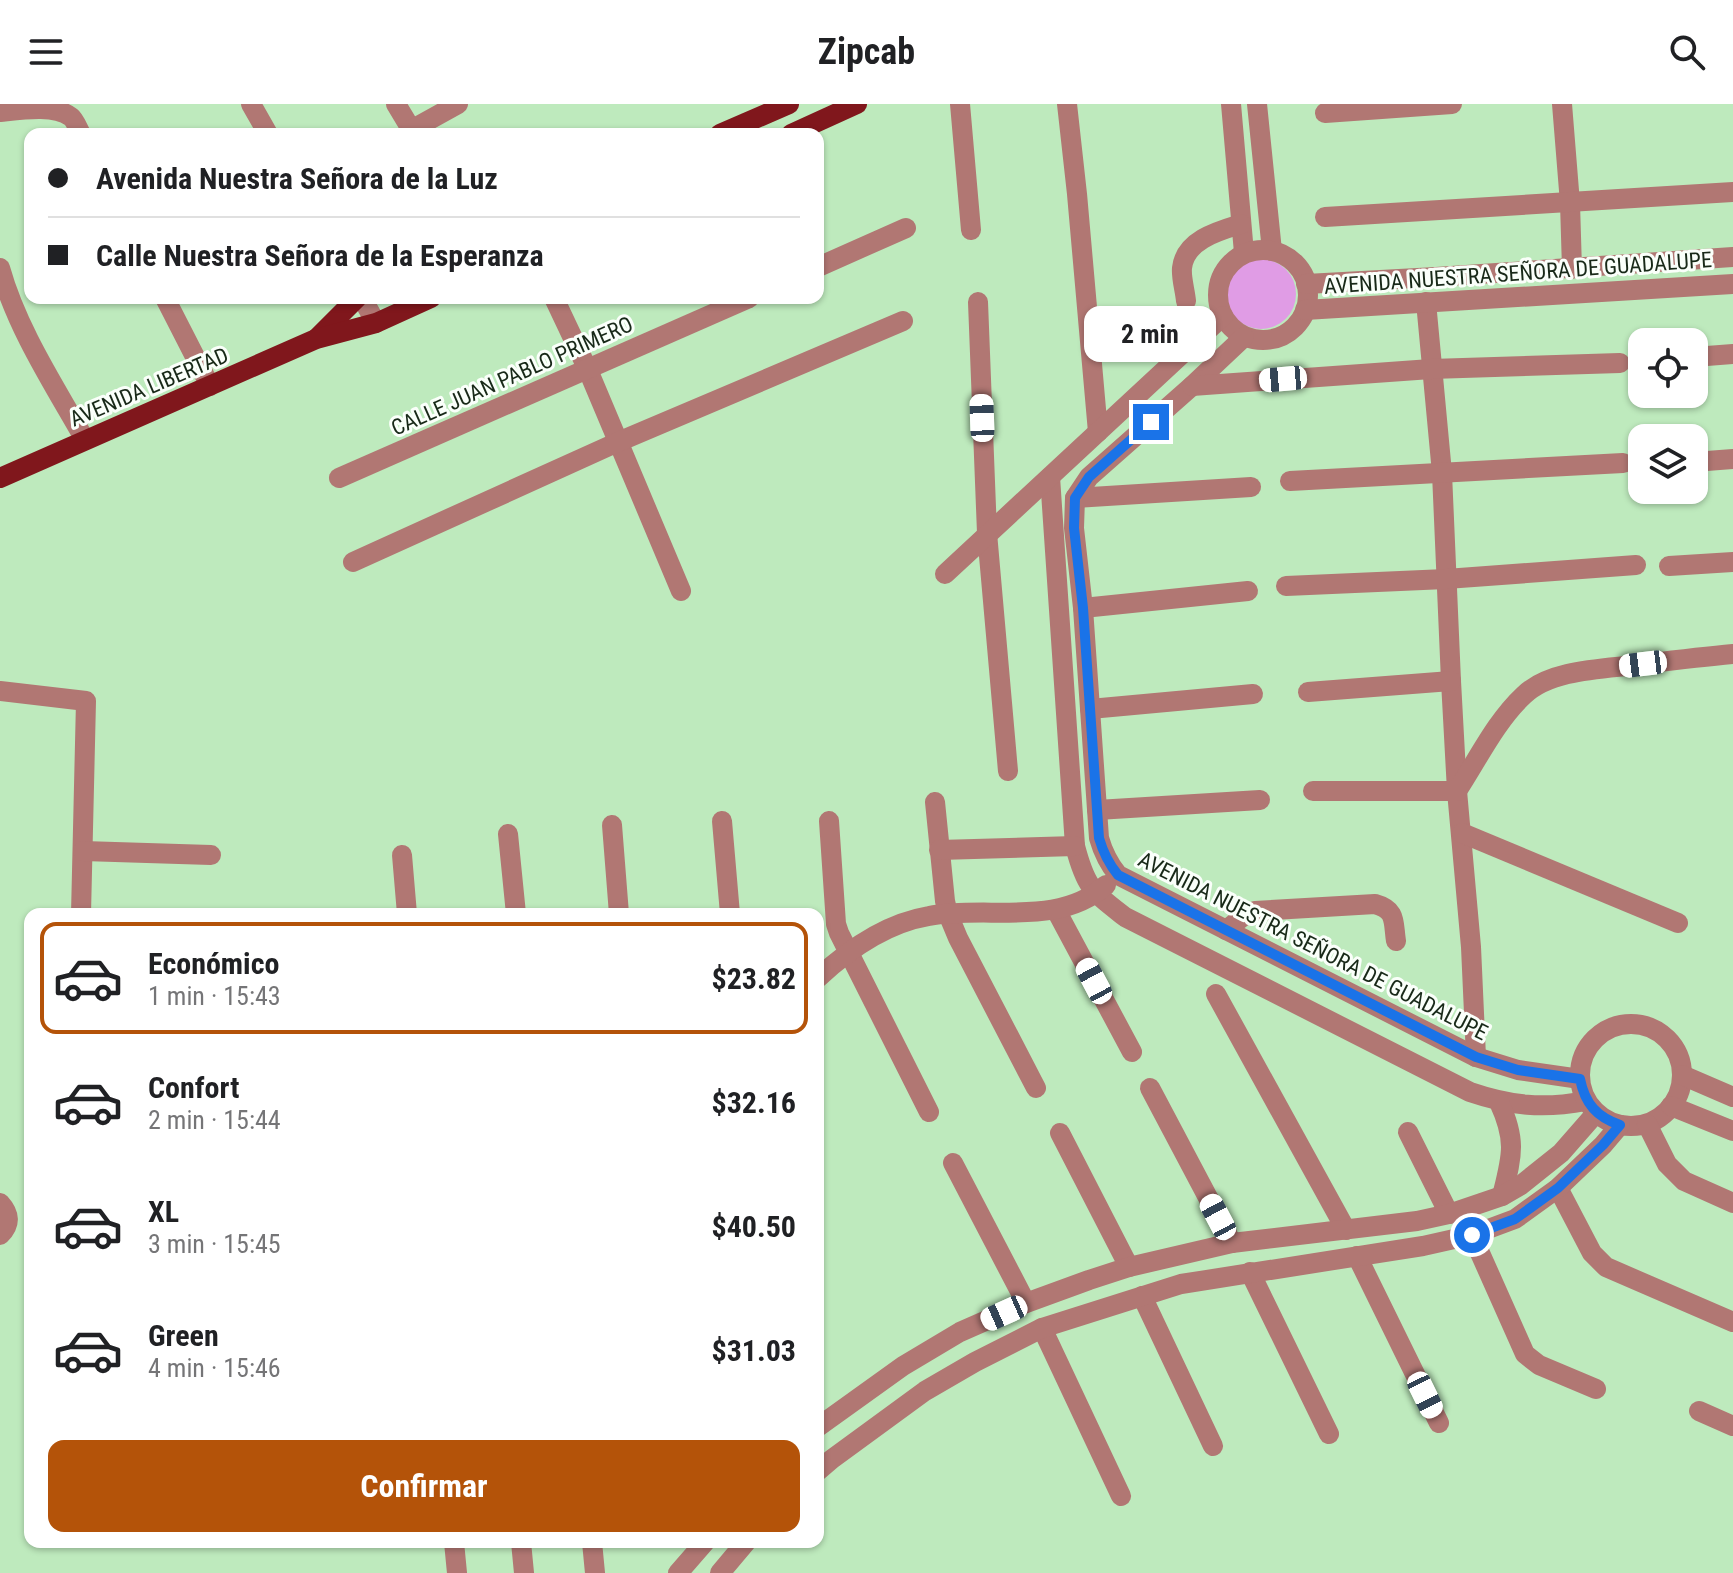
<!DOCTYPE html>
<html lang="es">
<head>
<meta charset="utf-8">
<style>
  body { margin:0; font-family:"Roboto Condensed",sans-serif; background:#f2f2f2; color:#202124; height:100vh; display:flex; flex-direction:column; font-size:30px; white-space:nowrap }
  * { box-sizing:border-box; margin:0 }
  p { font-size:26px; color:#757577 }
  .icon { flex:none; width:44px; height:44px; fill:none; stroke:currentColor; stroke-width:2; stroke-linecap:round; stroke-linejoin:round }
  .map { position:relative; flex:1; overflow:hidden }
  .side { position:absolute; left:24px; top:804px; width:800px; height:640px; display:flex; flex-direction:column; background:#fff; border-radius:16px; box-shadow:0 2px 6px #0004 }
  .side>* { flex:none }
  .top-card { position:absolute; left:24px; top:24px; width:800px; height:176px; border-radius:16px; box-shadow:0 2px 6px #0004; display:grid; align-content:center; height:176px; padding:0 24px; background:#fff }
  .tools { position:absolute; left:1628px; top:224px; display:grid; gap:16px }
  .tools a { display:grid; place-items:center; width:80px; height:80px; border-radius:16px; background:#fff; box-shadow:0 2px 6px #0004; font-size:40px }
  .end { position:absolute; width:36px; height:36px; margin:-18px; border:10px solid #1a73e8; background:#fff; box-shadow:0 0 0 4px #fff }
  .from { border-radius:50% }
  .bubble { position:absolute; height:56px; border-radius:16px; background:#fff; box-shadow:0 2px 6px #0004; font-size:26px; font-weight:700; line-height:56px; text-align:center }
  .car { position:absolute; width:24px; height:48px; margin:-24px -12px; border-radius:10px; box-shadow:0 0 6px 2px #0007; background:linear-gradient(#fff 24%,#345 0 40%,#fff 0 76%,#345 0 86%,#fff 0) }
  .top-card b { display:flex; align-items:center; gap:28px; height:76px; font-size:30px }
  .top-card b+b { border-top:2px solid #e0e0e0 }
  .top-card i { width:20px; height:20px; background:#202124 }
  ul { padding:14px 0 0; list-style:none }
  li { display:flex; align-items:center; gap:24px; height:112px; margin:0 16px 12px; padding:0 8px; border:4px solid transparent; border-radius:16px }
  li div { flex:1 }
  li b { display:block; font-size:30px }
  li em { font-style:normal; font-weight:700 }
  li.on { border-color:#b45309 }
  li>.icon { width:72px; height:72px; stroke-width:1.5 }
  .button { display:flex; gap:16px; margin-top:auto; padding:16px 24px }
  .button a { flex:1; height:92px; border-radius:16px; background:#b45309; color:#fff; font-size:32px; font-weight:700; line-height:92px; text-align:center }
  header { display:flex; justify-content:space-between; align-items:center; height:104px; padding:0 24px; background:#fff; font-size:36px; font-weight:700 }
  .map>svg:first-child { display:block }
  .green { fill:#e09ce5 }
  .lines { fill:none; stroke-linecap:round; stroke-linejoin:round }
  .minor { stroke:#b17773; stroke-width:20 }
  .major { stroke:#80171c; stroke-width:20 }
  .route { stroke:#1a73e8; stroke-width:10 }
  .labels { text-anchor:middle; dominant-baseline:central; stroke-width:6; stroke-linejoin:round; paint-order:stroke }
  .street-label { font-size:22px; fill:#182918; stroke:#fafffa }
</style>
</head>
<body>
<header><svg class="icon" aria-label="menu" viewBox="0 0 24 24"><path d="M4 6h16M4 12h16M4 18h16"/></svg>Zipcab<svg class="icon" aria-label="search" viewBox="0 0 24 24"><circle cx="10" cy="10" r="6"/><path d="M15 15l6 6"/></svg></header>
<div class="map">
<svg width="1733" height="1469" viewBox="0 0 1733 1469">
  <rect width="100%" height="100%" fill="#beeabd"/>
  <circle class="green" cx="1261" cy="190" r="35"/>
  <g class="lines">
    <g class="minor">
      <path d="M251 0 268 30"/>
      <path d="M396 0 414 30"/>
      <path d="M960 0 971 126"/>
      <path d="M1067 0 1077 90 1098 328"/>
      <path d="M1231 0 1244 149"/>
      <path d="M1257 0 1272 147"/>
      <path d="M1562 0 1570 99 1572 165"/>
      <path d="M0 8C19 6 55 0 71 13 75 16 78 25 81 30"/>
      <path d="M1325 9 1452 0"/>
      <path d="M411 26 458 0"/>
      <path d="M1325 113 1733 88"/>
      <circle cx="1263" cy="191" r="45"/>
      <path d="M818 163 906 124"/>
      <path d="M0 164C17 225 54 281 85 336"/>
      <path d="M1306 180 1436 173 1733 153"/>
      <path d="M165 194 210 282"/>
      <path d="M362 194 376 219"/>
      <path d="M554 194 588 266 681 487"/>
      <path d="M1186 197C1185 186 1181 174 1182 164 1185 136 1218 127 1241 120"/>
      <path d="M978 198 987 429 1008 667"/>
      <path d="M1426 198 1442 369 1451 577 1457 687 1471 843 1476 953"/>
      <path d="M1305 206 1733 180"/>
      <path d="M1244 233 1192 282 1089 373 1075 394 1074 424 1083 504 1099 734C1103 748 1108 759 1118 771L1476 953 1518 966 1580 975"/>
      <path d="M1694 253 1733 250"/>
      <path d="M1192 282 1431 265 1620 259"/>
      <path d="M1694 358 1733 355"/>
      <path d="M1050 373 1075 742C1086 784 1092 787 1125 813L1470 988C1511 1002 1543 1005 1586 997"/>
      <path d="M339 374 749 194"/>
      <path d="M1290 377 1623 359"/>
      <path d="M1075 394 1251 383"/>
      <path d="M353 458 618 338 903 217"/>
      <path d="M1669 462 1733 458"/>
      <path d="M945 470 1223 212"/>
      <path d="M1286 482 1446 475 1636 461"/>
      <path d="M1083 504 1248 487"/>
      <path d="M0 587 86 597 81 810"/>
      <path d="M1308 588 1451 577"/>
      <path d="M1090 605 1253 590"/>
      <path d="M1313 687H1457C1478 655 1496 617 1524 591 1550 566 1601 565 1635 561 1668 557 1700 553 1733 550"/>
      <path d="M935 698 945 797 948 810 958 834 1036 984"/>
      <path d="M1097 706 1260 696"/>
      <path d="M722 717 730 810"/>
      <path d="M829 717 836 820 839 829 929 1008"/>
      <path d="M612 721 619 810"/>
      <path d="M1462 729 1678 819"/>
      <path d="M508 730 516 810"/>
      <path d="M939 746 1075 742"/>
      <path d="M83 747 211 751"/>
      <path d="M402 751 407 810"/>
      <path d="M1056 806 1132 948"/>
      <path d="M1226 826 1245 811 1255 807 1375 800C1397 806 1393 818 1396 837"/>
      <path d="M818 874C848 846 887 819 929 812 987 801 1058 824 1106 781"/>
      <path d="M1216 890 1346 1126"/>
      <circle cx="1631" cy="971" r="51"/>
      <path d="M1682 971 1733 993"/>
      <path d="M1150 984 1232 1139"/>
      <path d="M1499 998C1517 1037 1512 1052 1502 1092"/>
      <path d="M1671 1002 1733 1027"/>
      <path d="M1647 1020 1667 1060 1684 1077 1733 1099"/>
      <path d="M1408 1028 1449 1110"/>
      <path d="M1060 1029 1129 1163"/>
      <path d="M953 1059 1026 1199"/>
      <path d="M1558 1084 1592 1149 1606 1163 1733 1218"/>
      <path d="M0 1099C10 1110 11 1120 0 1131"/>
      <path d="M1472 1131 1525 1250 1539 1261 1596 1285"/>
      <path d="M1357 1152 1439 1319"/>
      <path d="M1250 1168 1329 1330"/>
      <path d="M1142 1192 1213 1342"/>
      <path d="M1042 1224 1121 1392"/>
      <path d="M1699 1307 1733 1322"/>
      <path d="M818 1323 903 1262 960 1228 1026 1199 1089 1176 1129 1163 1232 1139 1417 1117 1449 1110 1502 1092 1521 1081 1561 1049 1596 1009"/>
      <path d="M818 1367 832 1355 925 1287 975 1258 1042 1224 1181 1180 1423 1142 1472 1131 1515 1115 1558 1084 1603 1041 1620 1021"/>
      <path d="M454 1438 457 1469"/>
      <path d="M521 1438 524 1469"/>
      <path d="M592 1438 595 1469"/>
      <path d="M678 1469 705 1438"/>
      <path d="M720 1469 746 1438"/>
    </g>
    <g class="major">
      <path d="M720 30 789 0"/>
      <path d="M791 30 857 0"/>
      <path d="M316 235 357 194"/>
      <path d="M0 374 316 235 376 219 431 194"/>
    </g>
  </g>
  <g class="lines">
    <path class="route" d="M1151 318 1089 373 1075 394 1074 424 1083 504 1099 734C1103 748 1108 759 1118 771L1476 953 1518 966 1580 975C1585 1000 1597 1013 1620 1021L1603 1041 1558 1084 1515 1115 1472 1131"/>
  </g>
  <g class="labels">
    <g class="street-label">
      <text transform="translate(1518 169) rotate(-4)">AVENIDA NUESTRA SEÑORA DE GUADALUPE</text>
      <text transform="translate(512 272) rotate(-24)">CALLE JUAN PABLO PRIMERO</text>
      <text transform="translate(149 283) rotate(-23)">AVENIDA LIBERTAD</text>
      <text transform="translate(1313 842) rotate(27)">AVENIDA NUESTRA SEÑORA DE GUADALUPE</text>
    </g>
  </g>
</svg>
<div class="tools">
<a><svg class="icon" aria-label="locate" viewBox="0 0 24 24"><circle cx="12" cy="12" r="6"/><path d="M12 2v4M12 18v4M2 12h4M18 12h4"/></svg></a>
<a><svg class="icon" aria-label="layers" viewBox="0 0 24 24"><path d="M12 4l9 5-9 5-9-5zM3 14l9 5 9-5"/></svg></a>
</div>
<i class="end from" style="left:1472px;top:1131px"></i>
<i class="end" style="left:1151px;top:318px"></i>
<div class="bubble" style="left:1084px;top:202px;width:132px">2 min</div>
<i class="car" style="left:1283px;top:275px;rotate:265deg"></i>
<i class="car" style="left:982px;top:314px;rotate:358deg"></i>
<i class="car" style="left:1643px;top:560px;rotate:263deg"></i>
<i class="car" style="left:1094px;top:877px;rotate:332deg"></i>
<i class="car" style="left:1218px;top:1113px;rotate:332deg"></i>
<i class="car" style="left:1004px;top:1209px;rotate:246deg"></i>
<i class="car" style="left:1425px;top:1291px;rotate:154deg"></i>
<div class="top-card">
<b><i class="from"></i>Avenida Nuestra Señora de la Luz</b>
<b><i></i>Calle Nuestra Señora de la Esperanza</b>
</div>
<section class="side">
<ul>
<li class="on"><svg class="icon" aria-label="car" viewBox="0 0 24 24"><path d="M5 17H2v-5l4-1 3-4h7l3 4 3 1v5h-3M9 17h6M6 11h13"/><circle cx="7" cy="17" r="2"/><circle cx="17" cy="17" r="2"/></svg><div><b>Económico</b><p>1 min · 15:43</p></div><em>$23.82</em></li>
<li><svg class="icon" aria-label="car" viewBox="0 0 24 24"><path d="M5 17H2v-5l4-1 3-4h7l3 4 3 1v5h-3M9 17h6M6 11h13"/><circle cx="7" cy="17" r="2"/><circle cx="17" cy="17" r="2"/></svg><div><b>Confort</b><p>2 min · 15:44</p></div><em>$32.16</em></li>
<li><svg class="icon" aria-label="car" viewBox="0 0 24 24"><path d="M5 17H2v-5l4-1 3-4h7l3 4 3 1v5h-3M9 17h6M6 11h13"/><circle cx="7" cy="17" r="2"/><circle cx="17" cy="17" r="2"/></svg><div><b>XL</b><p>3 min · 15:45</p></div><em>$40.50</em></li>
<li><svg class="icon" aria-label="car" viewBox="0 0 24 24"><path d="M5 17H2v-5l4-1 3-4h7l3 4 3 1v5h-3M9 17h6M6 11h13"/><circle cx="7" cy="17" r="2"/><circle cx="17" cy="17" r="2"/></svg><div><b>Green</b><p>4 min · 15:46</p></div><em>$31.03</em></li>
</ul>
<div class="button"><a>Confirmar</a></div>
</section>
</div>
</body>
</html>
